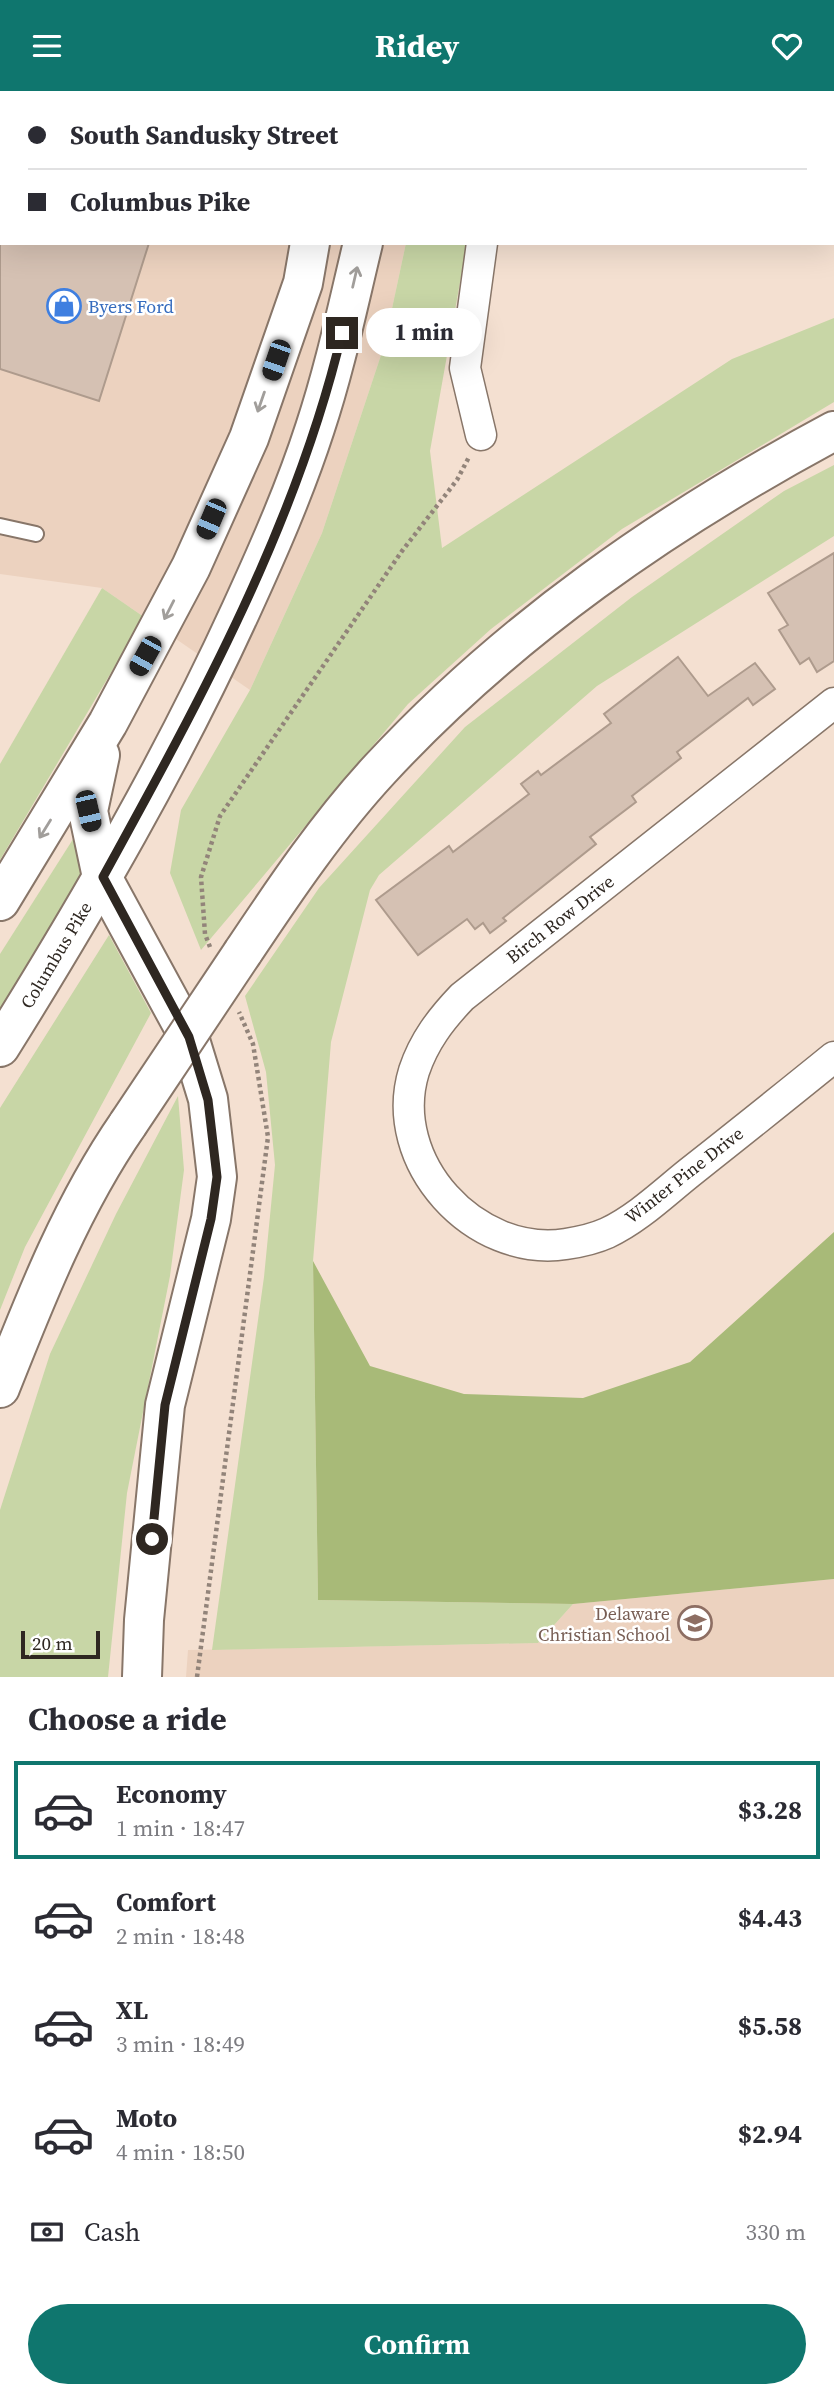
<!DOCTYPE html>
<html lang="en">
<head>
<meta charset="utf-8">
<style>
  body { margin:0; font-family:"Source Serif 4",serif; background:#f7f7f7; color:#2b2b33; height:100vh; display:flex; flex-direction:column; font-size:26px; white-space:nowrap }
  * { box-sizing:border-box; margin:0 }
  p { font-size:23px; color:#7c7c81 }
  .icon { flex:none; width:38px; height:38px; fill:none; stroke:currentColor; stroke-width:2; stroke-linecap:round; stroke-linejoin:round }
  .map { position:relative; height:1586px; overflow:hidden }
  .side { display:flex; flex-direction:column; background:#fff; flex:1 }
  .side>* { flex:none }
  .banner { position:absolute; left:0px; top:0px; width:835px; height:154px; box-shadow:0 7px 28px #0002; display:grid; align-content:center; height:154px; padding:0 28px; background:#fff }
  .scale { position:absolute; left:21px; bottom:18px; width:79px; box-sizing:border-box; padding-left:7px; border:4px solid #2e2721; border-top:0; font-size:19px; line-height:24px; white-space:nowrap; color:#2e2721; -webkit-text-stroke:5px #fff; paint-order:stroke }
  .end { position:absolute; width:32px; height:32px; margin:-16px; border:9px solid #2e2721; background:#fff; box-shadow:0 0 0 4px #fff }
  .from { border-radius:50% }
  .bubble { position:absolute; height:49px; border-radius:24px; background:#fff; box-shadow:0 7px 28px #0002; font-size:23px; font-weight:700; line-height:49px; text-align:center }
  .car { position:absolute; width:21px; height:42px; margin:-21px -10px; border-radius:9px; box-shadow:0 0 5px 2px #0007; background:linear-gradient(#222 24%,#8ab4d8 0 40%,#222 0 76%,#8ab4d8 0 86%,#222 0) }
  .banner b { display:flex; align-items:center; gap:24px; height:66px; font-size:26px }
  .banner b+b { border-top:2px solid #e1e1e2 }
  .banner i { width:18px; height:18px; background:#2b2b33 }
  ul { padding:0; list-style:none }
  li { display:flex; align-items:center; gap:21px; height:98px; margin:0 14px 10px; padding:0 14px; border:4px solid transparent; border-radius:0px }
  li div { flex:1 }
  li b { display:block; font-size:26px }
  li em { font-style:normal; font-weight:700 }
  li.selected { border-color:#0f766e }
  li>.icon { width:63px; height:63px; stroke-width:1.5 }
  h2 { padding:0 28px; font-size:32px; line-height:84px }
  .pay { display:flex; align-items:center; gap:18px; height:77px; padding:0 28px; font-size:26px }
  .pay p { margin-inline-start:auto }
  .action { display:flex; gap:14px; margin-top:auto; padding:14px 28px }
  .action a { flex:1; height:80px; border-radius:42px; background:#0f766e; color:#fff; font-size:28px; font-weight:700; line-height:80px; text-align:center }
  header { display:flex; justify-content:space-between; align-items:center; height:91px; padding:0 28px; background:#0f766e; color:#fff; font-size:32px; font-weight:700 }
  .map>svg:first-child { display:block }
  .built { fill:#ecd2bf }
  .green { fill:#c8d6a6 }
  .forest { fill:#a8ba78 }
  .building { fill:#d5c1b3; stroke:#ae9b8d; stroke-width:2 }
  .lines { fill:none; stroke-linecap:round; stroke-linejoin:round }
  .lane-casing { stroke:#887669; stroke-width:18 }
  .street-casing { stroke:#887669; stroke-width:33 }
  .secondary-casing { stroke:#887669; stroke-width:42 }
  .highway-casing { stroke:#887669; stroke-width:42 }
  .path { stroke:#92847a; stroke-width:4.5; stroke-dasharray:3.5 3.5; stroke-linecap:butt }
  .lane { stroke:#fff; stroke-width:14 }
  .street { stroke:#fff; stroke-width:30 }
  .secondary { stroke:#fff; stroke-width:38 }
  .highway { stroke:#fff; stroke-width:38 }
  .highway-bridge-casing { stroke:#887669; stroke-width:42; stroke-linecap:butt }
  .highway-bridge { stroke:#fff; stroke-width:38 }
  .oneway { stroke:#a19e9b }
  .route { stroke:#2e2721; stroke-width:9 }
  .labels { text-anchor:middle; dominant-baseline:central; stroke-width:5; stroke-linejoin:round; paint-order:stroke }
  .shop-label { font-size:18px; fill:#366cbe; stroke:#fff; text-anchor:start }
  .street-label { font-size:18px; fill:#2e2721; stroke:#fff }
  .education-label { font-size:18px; fill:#785e54; stroke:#fff; text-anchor:end }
</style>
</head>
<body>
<header><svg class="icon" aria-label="menu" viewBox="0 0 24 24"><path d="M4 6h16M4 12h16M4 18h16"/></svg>Ridey<svg class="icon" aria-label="heart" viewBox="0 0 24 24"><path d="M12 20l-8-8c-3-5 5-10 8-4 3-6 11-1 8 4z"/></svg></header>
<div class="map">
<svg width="834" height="1586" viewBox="0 0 834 1586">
  <rect width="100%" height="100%" fill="#f4e0d1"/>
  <g class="built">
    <path d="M0 0H430L2 2V152H406L384 255 322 442 250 599 102 497 0 483Z"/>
    <path d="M834 1488V1586H186L188 1559 538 1552 573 1513Z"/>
  </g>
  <g class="green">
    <path d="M406 152H467L430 360 442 457 732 268 834 227V311L622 438 491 538 408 613 201 859 170 782 181 719 250 599 322 442 384 255Z"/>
    <path d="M834 374V445L597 595 379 784 370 799 331 951 313 1170 318 1509 573 1513 538 1552 212 1559 264 1186 275 1074 266 981 245 905 319 797 465 636 632 506 784 400Z"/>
    <path d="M102 497 144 526 0 769V673Z"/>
    <path d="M75 745 84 786 0 924V863Z"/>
    <path d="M109 844 151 922 25 1156 0 1219V1017Z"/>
    <path d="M178 1005 184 1079 170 1185 127 1402 108 1586H0V1419L50 1263 116 1123Z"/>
  </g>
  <path class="forest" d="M834 1141V1488L573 1513 318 1509 313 1170 370 1275 464 1303 583 1307 690 1271Z"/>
  <g class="building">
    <path d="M0 152H149L99 310 0 278Z"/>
    <path d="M834 462V570L817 581 809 567 800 573 779 539 788 534 768 502Z"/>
    <path d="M678 566 708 605 755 572 775 598 753 614 748 607 677 661 681 667 632 705 636 711 590 746 596 753 503 827 506 830 490 842 483 832 475 838 467 828 418 864 376 809 449 755 453 761 529 703 521 693 538 680 541 684 611 632 604 623Z"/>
  </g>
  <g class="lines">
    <g class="lane-casing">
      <path id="lane" d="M0 435 36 443"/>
    </g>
    <g class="street-casing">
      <g id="street">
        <path d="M505 2V0"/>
        <path d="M481 344 465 277 482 152"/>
        <path d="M834 612 462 906C441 928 424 950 414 980 386 1071 475 1167 566 1153 579 1151 596 1147 607 1142 637 1128 664 1102 689 1082 737 1044 786 1005 834 966"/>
      </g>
    </g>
    <g class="secondary-casing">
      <path id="secondary" d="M102 786 189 946 208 1008 217 1086 211 1128 165 1314 144 1529 142 1586"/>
    </g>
    <g class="highway-casing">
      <g id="highway">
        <path d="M334 2 335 0"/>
        <path d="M392 2V0"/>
        <path d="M100 664 88 720 102 786"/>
        <path d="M0 810 108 632 191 476 249 347 303 192 310 152"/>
        <path d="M243 861C285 798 329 733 380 678 510 538 666 430 834 340"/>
        <path d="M0 956C88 815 172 670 241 519 268 460 295 399 315 337 335 277 348 214 363 152"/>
        <path d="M0 1297C36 1206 72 1114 128 1033"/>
      </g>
    </g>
    <g class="path">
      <path d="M210 856 205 843 201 786 220 725 402 460 457 389 469 366"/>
      <path d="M197 1586 268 1046 253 953 239 921"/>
    </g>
    <use href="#lane" class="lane"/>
    <use href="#street" class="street"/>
    <use href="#secondary" class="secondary"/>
    <use href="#highway" class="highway"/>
    <g class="highway-bridge-casing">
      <path id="highway-bridge" d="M128 1033 243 861"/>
    </g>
    <use href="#highway-bridge" class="highway-bridge"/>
  </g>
  <defs><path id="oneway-shaft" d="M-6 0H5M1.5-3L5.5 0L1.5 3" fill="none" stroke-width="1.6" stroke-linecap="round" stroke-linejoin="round" transform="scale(1.75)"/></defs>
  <g class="oneway">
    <use href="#oneway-shaft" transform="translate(355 186) rotate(-77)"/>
    <use href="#oneway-shaft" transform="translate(261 311) rotate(109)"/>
    <use href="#oneway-shaft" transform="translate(169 519) rotate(117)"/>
    <use href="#oneway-shaft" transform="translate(45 738) rotate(122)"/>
  </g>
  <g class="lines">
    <path class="route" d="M152 1448 165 1314 211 1128 217 1086 208 1009 189 946 103 786C198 613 296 436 342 242"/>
  </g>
  <defs>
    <g id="shop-ring" transform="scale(1.75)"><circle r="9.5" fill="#fff" stroke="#3f7fe0" stroke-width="1.5"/><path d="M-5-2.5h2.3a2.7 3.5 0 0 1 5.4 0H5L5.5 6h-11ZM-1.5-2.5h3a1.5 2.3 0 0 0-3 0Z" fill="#3f7fe0"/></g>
    <g id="school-ring" transform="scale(1.75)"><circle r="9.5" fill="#fff" stroke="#8d6e63" stroke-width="1.5"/><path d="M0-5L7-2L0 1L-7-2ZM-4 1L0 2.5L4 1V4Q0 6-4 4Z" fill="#8d6e63"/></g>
  </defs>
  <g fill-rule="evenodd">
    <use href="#shop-ring" x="64" y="215"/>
    <use href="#school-ring" x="695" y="1532"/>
  </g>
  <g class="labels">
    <g class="shop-label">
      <text x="88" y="215">Byers Ford</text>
    </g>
    <g class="street-label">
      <text transform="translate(560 828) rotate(-38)">Birch Row Drive</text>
      <text transform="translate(56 864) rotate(-59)">Columbus Pike</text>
      <text transform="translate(684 1084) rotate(-38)">Winter Pine Drive</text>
    </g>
    <g class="education-label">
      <text x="670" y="1522">Delaware<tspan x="670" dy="21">Christian School</tspan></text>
    </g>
  </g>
</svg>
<div class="scale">20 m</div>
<i class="end from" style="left:152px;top:1448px"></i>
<i class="end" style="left:342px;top:242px"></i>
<div class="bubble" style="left:366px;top:217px;width:116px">1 min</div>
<i class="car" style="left:276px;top:269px;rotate:199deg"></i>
<i class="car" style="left:211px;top:428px;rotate:203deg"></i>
<i class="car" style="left:145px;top:565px;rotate:209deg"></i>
<i class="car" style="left:88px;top:720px;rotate:167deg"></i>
<div class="banner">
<b><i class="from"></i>South Sandusky Street</b>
<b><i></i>Columbus Pike</b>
</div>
</div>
<section class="side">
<h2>Choose a ride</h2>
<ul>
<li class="selected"><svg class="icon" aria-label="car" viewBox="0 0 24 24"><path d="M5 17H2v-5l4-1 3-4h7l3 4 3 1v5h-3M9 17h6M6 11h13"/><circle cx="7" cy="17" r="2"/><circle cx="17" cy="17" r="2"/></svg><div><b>Economy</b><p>1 min · 18:47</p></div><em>$3.28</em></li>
<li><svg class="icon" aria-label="car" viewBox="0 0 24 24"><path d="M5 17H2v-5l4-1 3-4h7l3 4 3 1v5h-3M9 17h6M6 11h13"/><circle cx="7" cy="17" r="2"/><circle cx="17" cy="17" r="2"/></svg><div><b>Comfort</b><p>2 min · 18:48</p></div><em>$4.43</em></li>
<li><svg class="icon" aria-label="car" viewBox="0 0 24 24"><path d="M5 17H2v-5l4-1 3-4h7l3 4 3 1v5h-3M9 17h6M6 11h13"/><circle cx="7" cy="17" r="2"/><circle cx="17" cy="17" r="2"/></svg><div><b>XL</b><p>3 min · 18:49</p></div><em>$5.58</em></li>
<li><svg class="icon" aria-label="car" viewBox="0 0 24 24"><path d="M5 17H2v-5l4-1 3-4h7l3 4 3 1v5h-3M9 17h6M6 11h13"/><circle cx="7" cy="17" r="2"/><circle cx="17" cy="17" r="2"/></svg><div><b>Moto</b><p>4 min · 18:50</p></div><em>$2.94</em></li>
</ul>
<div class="pay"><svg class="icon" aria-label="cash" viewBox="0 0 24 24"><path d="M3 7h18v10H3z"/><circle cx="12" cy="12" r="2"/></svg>Cash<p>330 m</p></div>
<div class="action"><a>Confirm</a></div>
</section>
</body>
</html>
